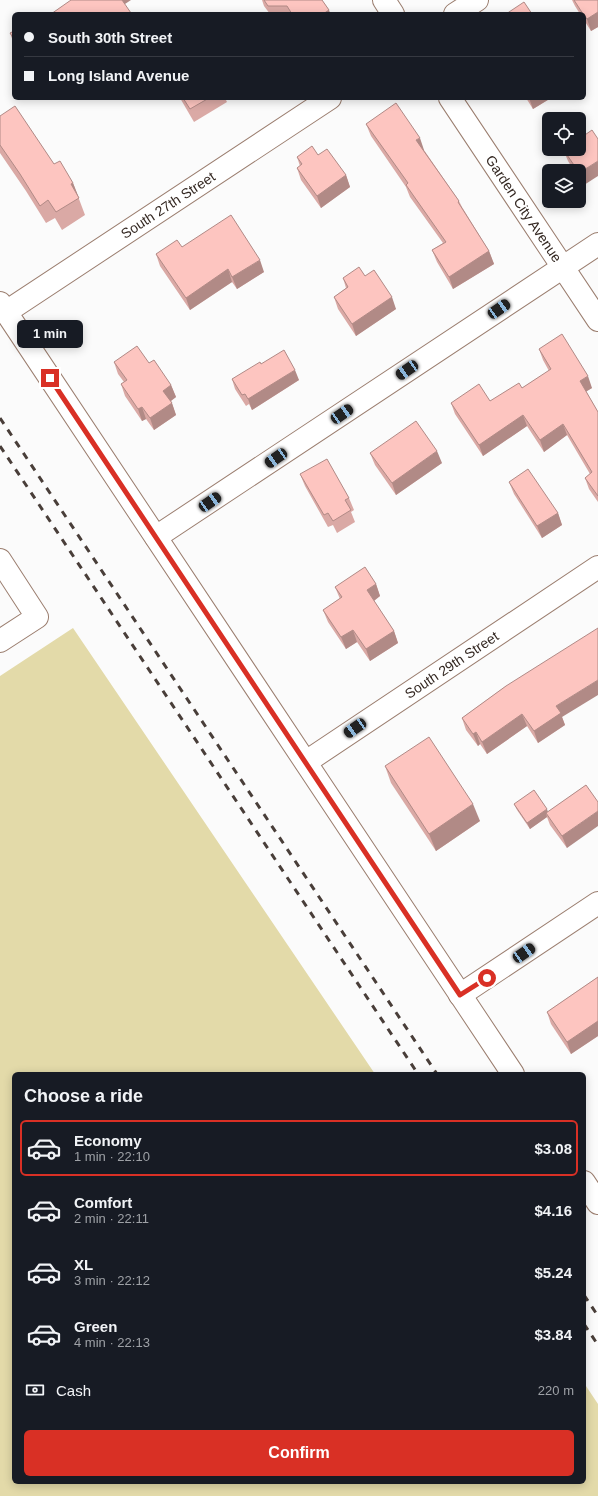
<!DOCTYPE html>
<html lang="en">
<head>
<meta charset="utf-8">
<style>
  body { margin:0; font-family:Helvetica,sans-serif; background:#20242c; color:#f1f3f6; height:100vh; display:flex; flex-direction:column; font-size:15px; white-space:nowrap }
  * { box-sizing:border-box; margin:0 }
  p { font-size:13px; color:#9ea1a6 }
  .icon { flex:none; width:22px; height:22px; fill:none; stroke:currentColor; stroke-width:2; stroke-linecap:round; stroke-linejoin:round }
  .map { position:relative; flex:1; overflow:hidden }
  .drawer { position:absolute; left:12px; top:1072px; width:574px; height:412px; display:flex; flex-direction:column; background:#171b24; border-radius:6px; box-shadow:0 2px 10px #0003 }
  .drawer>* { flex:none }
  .banner { position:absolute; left:12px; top:12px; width:574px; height:88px; border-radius:6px; box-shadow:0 2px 10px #0003; display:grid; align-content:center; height:88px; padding:0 12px; background:#171b24 }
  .controls { position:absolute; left:542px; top:112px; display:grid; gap:8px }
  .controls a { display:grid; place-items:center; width:44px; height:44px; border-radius:6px; background:#171b24; box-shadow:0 2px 10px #0003; font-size:20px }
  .end { position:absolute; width:18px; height:18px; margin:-9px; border:5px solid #d93025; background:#fff; box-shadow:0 0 0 2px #fff }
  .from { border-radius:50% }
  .bubble { position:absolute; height:28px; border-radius:6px; background:#171b24; box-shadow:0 2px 10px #0003; font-size:13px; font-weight:700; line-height:28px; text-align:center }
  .car { position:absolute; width:12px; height:24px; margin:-12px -6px; border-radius:5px; box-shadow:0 0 3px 1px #0007; background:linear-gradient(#222 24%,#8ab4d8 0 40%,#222 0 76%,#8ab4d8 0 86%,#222 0) }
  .banner b { display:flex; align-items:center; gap:14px; height:38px; font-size:15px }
  .banner b+b { border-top:1px solid #363941 }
  .banner i { width:10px; height:10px; background:#f1f3f6 }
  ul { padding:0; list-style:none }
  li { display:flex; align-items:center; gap:12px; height:56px; margin:0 8px 6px; padding:0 4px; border:2px solid transparent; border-radius:6px }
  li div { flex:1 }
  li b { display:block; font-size:15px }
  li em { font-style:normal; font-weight:700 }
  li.current { border-color:#d93025 }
  li>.icon { width:36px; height:36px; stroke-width:1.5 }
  h2 { padding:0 12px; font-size:18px; line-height:48px }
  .pay { display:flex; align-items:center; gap:10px; height:44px; padding:0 12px; font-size:15px }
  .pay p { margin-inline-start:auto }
  .button { display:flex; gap:8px; margin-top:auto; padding:8px 12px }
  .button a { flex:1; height:46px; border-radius:6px; background:#d93025; color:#fff; font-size:16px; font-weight:700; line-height:46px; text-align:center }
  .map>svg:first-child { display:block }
  .green { fill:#e3daa9 }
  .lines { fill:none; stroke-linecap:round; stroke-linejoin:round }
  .minor-casing { stroke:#9b7e6f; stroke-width:24 }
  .minor { stroke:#fff; stroke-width:22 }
  .rail { stroke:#493e39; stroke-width:3; stroke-dasharray:7 7; stroke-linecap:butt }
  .wall { fill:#daa9a5 }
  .shaded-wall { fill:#b18a86 }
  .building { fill:#fdc5c0; stroke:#b18a86 }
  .route { stroke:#d93025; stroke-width:5 }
  .labels { text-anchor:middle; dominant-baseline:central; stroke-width:3; stroke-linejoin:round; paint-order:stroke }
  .street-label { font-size:14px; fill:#342822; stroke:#fff }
</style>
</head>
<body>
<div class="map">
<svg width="598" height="1496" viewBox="0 0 598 1496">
  <rect width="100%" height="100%" fill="#fbfbfb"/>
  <path class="green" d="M73 628 375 1074H14V1482H584V1383L598 1404V1496H0V676Z"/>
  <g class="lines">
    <g class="minor-casing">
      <g id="minor">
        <path d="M384 0 393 14"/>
        <path d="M455 14 477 0"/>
        <path id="s1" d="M450 98 598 320"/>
        <path d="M0 303 513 1074"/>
        <path id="s2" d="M6 312 330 98"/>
        <path d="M156 537 598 244"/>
        <path d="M0 560 37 617 0 641"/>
        <path id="s3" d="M306 762 598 567"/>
        <path d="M460 995 598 903"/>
        <path d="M584 1182 598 1203"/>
      </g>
    </g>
    <use href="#minor" class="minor"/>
    <g class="rail">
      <path d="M0 418 437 1074"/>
      <path d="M0 446 418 1074"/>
      <path d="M584 1295 598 1316"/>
      <path d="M584 1324 598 1345"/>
    </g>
  </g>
  <g class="wall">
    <path d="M262 0H322L329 10 330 14H270L264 6Z"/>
    <path d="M572 0H598V27L591 31 584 20V14H580L575 6Z"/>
    <path d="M14 31V44L10 33Z"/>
    <path d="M180 98H225L227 102 194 122Z"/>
    <path d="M526 98H551L533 109Z"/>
    <path d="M0 116 54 164 73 183 85 215 62 230 55 218 46 223 26 191 0 153Z"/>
    <path d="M366 124 424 150 459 201 462 207 489 251 494 264 453 289 437 262 432 250 443 243 410 197 406 187 371 136Z"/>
    <path d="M563 149H579L584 185 579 178V171H574L568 161Z"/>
    <path d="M318 155 346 175 350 187 321 208 301 180 297 168 300 166 297 157Z"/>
    <path d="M182 247 264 272 237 289 232 282 190 310 160 266 156 254Z"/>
    <path d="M365 276 396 309 356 336 338 309 334 297 346 288 343 278Z"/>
    <path d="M539 349 592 388 586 391 598 412V502L589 489 585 478 590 474 567 435 544 452 527 426 483 456 455 414 451 403 490 401 522 388 549 371 543 360Z"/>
    <path d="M114 362 149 363 171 385 176 397 171 401 176 415 154 430 146 419 142 421 125 396 121 384 124 382 118 374Z"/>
    <path d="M261 364 299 380 252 410 249 404 246 406 235 389 232 379Z"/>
    <path d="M370 453 442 463 396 495 375 465Z"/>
    <path d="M300 474 349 498 354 510 351 512 355 522 337 533 333 525 328 527 305 486Z"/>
    <path d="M509 482 558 513 562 525 542 538 514 494Z"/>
    <path d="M376 584 380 596 374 601 394 631 398 643 370 661 357 642 346 649 328 622 323 610 340 599 335 587Z"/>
    <path d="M506 686 562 717 565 725 538 743 527 726 487 754 480 744 478 746 466 730 462 718Z"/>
    <path d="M385 766 480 821 436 851 391 783Z"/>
    <path d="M586 785 567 848 550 825 547 817 530 829 517 810 514 804 548 812Z"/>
    <path d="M598 977V1036L571 1054 551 1024 547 1012Z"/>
  </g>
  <g class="shaded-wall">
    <path d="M120 0H131L122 6Z"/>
    <path d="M329 10 330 14H323Z"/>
    <path d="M598 12V27L591 31 587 19Z"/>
    <path d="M529 98H551L533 109Z"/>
    <path d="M420 138 424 150 421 152 416 140Z"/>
    <path d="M598 161V176L584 185 579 173Z"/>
    <path d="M346 175 350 187 321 208 317 196Z"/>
    <path d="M73 183 79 198 71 184Z"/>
    <path d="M489 251 494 264 453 289 449 277Z"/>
    <path d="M260 260 264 272 237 289 232 277Z"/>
    <path d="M228 269 232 282 190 310 186 298Z"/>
    <path d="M392 297 396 309 356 336 352 324Z"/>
    <path d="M295 370 299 380 252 410 248 399Z"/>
    <path d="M588 376 592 388 584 393 580 381Z"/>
    <path d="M171 385 176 397 168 403 163 391Z"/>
    <path d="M172 403 176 415 154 430 150 418Z"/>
    <path d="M142 407 146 419 142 421 138 409Z"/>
    <path d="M523 415 527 426 483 456 479 445Z"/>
    <path d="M563 424 567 435 544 452 540 440Z"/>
    <path d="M437 451 442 463 396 495 392 483Z"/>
    <path d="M558 513 562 525 542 538 537 526Z"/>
    <path d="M376 584 380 596 371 603 367 590Z"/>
    <path d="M353 630 357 642 346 649 341 637Z"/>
    <path d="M394 631 398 643 370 661 366 649Z"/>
    <path d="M598 680V695L562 717 565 725 538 743 534 731 556 706Z"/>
    <path d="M522 714 527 726 487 754 482 742Z"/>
    <path d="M476 732 480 744 478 746 473 734Z"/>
    <path d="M473 804 480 821 436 851 429 834Z"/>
    <path d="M547 809 549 815 546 813 547 817 530 829 527 823Z"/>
    <path d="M598 811V826L567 848 562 836Z"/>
    <path d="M598 1021V1036L571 1054 567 1042Z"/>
  </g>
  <g class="building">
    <path d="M71 0H122L131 13 129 14H51Z"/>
    <path d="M264 0H322L329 10 323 14H292L287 6H268Z"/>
    <path d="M574 0H598V12L587 19 584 15V14H583Z"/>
    <path d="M524 2 532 14H506Z"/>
    <path d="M14 31V39L10 33Z"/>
    <path d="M183 98H209L190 109Z"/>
    <path d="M396 103 420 138 416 140 459 201 458 202 489 251 449 277 432 250 446 242 406 185 408 183 366 124Z"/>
    <path d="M15 106 54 164 60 161 73 183 71 184 79 198 56 212 48 200 40 206 20 174 0 145V116Z"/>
    <path d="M592 130 598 139V161L579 173V171H578L563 149H579V139Z"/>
    <path d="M312 146 318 155 327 149 346 175 317 196 297 168 302 164 297 157Z"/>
    <path d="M231 215 260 260 232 277 228 269 186 298 156 254 177 240 182 247Z"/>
    <path d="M359 267 365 276 374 270 392 297 352 324 334 297 348 287 343 278Z"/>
    <path d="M562 334 588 376 580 381 598 412V496L585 478 592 472 563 424 540 440 523 415 479 445 451 403 479 384 490 401 519 383 522 388 551 369 539 349Z"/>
    <path d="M137 346 149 363 154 360 171 385 163 391 172 403 150 418 142 407 138 409 121 384 127 380 114 362Z"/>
    <path d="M284 350 295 370 248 399 245 394 242 395 232 379 260 362 261 364Z"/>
    <path d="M416 421 437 451 392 483 370 453Z"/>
    <path d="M327 459 349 498 345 500 351 510 333 521 328 513 324 515 300 474Z"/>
    <path d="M528 469 558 513 537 526 509 482Z"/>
    <path d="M365 567 376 584 367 590 394 631 366 649 353 630 341 637 323 610 342 597 335 587Z"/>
    <path d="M598 628V680L556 706 561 713 534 731 522 714 482 742 476 732 473 734 462 718 506 686Z"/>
    <path d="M429 737 473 804 429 834 385 766Z"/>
    <path d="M586 785 598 802V811L562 836 546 813Z"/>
    <path d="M534 790 547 809 527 823 514 804Z"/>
    <path d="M598 977V1021L567 1042 547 1012Z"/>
  </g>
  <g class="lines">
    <path class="route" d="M50 378 460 995 487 978"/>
  </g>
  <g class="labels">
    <g class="street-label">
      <text stroke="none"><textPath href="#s2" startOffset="194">South 27th Street</textPath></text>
      <text stroke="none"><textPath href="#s1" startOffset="133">Garden City Avenue</textPath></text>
      <text stroke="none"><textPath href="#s3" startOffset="175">South 29th Street</textPath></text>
    </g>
  </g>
</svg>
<div class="controls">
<a><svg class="icon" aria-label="locate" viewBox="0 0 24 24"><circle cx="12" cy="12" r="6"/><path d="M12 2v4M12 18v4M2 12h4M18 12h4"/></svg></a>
<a><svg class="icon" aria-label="layers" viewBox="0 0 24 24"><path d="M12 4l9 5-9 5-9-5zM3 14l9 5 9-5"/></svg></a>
</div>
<i class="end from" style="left:487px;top:978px"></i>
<i class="end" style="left:50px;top:378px"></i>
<div class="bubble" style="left:17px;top:320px;width:66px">1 min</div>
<i class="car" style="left:499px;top:309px;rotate:56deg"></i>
<i class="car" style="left:407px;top:370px;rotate:236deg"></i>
<i class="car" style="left:342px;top:414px;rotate:56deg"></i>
<i class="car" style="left:276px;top:458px;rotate:236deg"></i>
<i class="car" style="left:210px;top:502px;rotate:56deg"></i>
<i class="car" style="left:355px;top:728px;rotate:236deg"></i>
<i class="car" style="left:524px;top:953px;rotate:56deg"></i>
<div class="banner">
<b><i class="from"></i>South 30th Street</b>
<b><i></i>Long Island Avenue</b>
</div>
<section class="drawer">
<h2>Choose a ride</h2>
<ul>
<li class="current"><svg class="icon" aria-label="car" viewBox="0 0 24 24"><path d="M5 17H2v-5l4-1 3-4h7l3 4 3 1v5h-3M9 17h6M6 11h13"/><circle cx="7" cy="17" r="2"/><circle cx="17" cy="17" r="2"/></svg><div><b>Economy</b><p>1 min · 22:10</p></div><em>$3.08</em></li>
<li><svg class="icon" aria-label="car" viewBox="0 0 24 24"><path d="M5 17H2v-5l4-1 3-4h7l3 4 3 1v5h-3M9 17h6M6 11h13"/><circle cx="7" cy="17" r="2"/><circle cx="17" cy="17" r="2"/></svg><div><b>Comfort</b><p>2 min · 22:11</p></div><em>$4.16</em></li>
<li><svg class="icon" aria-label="car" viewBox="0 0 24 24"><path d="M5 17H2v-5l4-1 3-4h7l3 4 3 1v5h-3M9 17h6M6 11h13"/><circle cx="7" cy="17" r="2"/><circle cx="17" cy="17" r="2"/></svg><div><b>XL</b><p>3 min · 22:12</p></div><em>$5.24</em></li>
<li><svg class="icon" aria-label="car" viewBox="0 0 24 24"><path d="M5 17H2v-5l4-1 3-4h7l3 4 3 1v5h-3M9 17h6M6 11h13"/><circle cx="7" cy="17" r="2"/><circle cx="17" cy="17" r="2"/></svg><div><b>Green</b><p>4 min · 22:13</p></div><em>$3.84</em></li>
</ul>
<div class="pay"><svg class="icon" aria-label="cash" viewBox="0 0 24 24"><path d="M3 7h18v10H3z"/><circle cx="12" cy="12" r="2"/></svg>Cash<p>220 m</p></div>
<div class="button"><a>Confirm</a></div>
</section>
</div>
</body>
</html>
